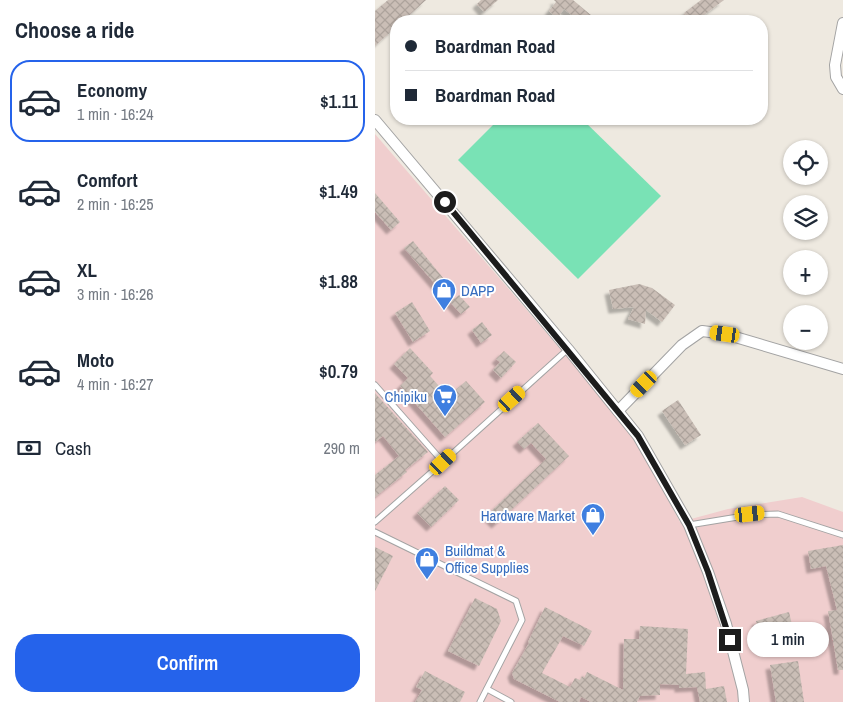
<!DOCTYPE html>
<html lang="en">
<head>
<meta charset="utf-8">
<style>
  body { margin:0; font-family:"Archivo Narrow",sans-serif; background:#f6f6f7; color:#1f2937; height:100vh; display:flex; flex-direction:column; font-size:19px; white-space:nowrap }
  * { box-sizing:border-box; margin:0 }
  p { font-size:16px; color:#747a83 }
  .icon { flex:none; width:28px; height:28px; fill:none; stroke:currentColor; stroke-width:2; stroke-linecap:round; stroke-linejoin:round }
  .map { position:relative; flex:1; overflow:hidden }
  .details { display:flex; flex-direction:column; background:#fff; width:375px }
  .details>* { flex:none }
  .top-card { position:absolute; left:15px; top:15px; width:378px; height:110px; border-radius:20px; box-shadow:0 1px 4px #0004; display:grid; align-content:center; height:110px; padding:0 15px; background:#fff }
  .controls { position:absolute; left:408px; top:140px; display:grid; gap:10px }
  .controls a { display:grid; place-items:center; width:45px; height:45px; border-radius:50%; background:#fff; box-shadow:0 1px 4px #0004; font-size:25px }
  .end { position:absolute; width:22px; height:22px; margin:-11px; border:6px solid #1c1c1c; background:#fff; box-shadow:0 0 0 2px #fff }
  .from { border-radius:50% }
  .bubble { position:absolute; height:35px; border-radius:18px; background:#fff; box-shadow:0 1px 4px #0004; font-size:16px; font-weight:600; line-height:35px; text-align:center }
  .car { position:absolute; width:15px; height:30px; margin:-15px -8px; border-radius:6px; box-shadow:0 0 4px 1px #0007; background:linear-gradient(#f5c518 24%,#345 0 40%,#f5c518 0 76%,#345 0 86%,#f5c518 0) }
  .top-card b { display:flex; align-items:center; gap:18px; height:48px; font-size:19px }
  .top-card b+b { border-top:1px solid #e0e1e3 }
  .top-card i { width:12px; height:12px; background:#1f2937 }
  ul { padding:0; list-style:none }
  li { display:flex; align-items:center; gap:15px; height:82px; margin:0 10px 8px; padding:0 5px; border:2px solid transparent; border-radius:20px }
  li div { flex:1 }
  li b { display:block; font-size:19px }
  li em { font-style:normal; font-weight:600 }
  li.active { border-color:#2563eb }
  li>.icon { width:45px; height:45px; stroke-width:1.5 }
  h2 { padding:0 15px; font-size:22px; line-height:60px }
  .pay { display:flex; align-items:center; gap:12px; height:55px; padding:0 15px; font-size:19px }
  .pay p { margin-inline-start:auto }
  .action { display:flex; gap:10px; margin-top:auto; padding:10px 15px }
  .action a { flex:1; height:58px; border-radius:20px; background:#2563eb; color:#fff; font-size:20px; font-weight:600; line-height:58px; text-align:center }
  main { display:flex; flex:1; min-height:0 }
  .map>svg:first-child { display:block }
  .commercial { fill:#f0cece }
  .pitch { fill:#79e2b5 }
  .building { fill:url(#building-cross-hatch); filter:url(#shadow) }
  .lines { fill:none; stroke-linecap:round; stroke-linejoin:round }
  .lane-casing { stroke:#a3a3a3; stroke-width:7 }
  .street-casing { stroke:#a3a3a3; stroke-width:12 }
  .lane { stroke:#fff; stroke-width:5 }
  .street { stroke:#fff; stroke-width:10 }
  .route { stroke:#1c1c1c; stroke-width:6 }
  .labels { text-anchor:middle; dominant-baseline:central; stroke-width:4; stroke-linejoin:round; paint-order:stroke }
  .shop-label { font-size:15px; fill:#366cbe; stroke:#fff; text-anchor:start }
</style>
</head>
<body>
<main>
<section class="details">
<h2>Choose a ride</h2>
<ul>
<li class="active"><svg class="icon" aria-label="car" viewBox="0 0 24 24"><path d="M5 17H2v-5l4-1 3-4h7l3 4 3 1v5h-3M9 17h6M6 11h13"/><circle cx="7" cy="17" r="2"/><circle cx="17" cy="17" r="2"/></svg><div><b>Economy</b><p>1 min · 16:24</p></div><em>$1.11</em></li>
<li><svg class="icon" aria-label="car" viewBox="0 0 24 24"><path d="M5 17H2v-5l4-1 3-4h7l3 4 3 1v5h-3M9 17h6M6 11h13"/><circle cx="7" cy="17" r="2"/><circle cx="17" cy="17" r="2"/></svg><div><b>Comfort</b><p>2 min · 16:25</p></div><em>$1.49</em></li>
<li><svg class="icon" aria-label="car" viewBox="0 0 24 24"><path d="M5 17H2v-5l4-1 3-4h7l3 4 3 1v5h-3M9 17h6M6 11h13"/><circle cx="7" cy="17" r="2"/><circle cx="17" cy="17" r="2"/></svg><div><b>XL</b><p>3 min · 16:26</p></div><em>$1.88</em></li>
<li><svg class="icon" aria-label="car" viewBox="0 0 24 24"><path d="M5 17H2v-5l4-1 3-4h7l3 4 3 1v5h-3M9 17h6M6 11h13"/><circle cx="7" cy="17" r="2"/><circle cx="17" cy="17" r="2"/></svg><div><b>Moto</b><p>4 min · 16:27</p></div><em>$0.79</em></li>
</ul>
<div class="pay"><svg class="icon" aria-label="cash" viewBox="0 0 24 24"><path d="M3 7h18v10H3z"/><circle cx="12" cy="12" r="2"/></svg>Cash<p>290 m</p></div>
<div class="action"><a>Confirm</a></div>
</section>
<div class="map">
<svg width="468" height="702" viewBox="0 0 468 702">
  <defs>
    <pattern id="building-cross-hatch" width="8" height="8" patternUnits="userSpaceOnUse" patternTransform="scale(1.25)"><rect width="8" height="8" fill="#cabeb6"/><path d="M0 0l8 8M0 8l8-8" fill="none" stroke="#ada39c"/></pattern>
    <filter id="shadow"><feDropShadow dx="-4.5" dy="4.5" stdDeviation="1" flood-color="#0004"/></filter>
  </defs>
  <rect width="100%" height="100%" fill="#eee9e0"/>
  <path class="commercial" d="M0 134 256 431 305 522 353 509 427 497 468 512V702H0Z"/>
  <path class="pitch" d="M124 119H207L286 196 203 279 83 160Z"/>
  <g class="building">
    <path d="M13 0H51L28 21H21V27L0 46V11Z"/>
    <path d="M106 0H123L109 12 102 4Z"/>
    <path d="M179 0H198L223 21H204L189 9 182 18 174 11 181 2Z"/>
    <path d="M326 0H349L321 21H316L309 13Z"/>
    <path d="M0 193 25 222 16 230 0 212Z"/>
    <path d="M38 241 69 279 62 286 29 248Z"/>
    <path d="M264 284 277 288 300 305 287 322 271 310 270 324 253 319 259 307 238 309 234 290Z"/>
    <path d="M84 295 95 307 86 314 75 302Z"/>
    <path d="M37 302 55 331 38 342 20 313Z"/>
    <path d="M107 322 117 335 106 343 97 330Z"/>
    <path d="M35 348 58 373 55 376 73 396 91 381 110 402 70 437 25 386 33 378 19 364Z"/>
    <path d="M129 351 141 362 126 378 118 370 125 362 121 359Z"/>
    <path d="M0 393 53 452 30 470 32 472 0 497V475L24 456 8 436 0 442Z"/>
    <path d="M303 400 326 435 310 445 287 411Z"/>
    <path d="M163 423 194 456 121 524 112 515 171 459 156 443 149 449 142 442Z"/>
    <path d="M70 486 84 500 56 527 42 513Z"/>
    <path d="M468 545V670H463L453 611 462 610 451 566 436 569 433 551Z"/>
    <path d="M0 547 18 556 0 591Z"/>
    <path d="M100 598 122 609 126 621 104 666 73 651Z"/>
    <path d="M170 607 217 631 209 646 188 636 167 673 195 687 200 678 205 680 207 676 209 678 212 672 248 690 249 639H264L265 626 313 629 311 674 330 672 331 689 349 686 352 702H325L322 687 304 688V685L285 684V695L265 696 262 702H216L206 697 204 702H185L139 679 137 673 154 643 153 642Z"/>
    <path d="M414 612 419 633 386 642 381 621Z"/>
    <path d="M423 661 429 702H401L395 665Z"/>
    <path d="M50 671 90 692 85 702H40L47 690 41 687Z"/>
  </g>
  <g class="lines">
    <g class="lane-casing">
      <g id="lane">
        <path d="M0 385 68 462"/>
        <path d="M0 522 68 462 193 349"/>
        <path d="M314 525 375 515 403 514 468 535"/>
        <path d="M0 532 141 601 147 620 105 702"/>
        <path d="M112 689 136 702"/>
      </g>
    </g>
    <g class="street-casing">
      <g id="street">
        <path d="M468 23 460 65 461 77 468 89"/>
        <path d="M0 120 193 349 263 436 314 525 333 572 351 624 368 690 369 702"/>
        <path d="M243 411 307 345 327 331 350 334 468 369"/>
      </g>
    </g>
    <use href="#lane" class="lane"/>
    <use href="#street" class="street"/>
  </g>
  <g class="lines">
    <path class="route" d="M70 202 263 436 314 525 333 572 355 640"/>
  </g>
  <defs>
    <g id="shop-pin" transform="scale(1.25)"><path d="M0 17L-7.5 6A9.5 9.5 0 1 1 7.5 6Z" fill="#3f7fe0" stroke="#fff"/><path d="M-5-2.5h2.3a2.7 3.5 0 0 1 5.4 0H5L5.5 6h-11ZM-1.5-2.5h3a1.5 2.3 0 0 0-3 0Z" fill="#fff"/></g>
    <g id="supermarket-pin" transform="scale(1.25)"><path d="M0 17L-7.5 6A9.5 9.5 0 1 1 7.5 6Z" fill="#3f7fe0" stroke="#fff"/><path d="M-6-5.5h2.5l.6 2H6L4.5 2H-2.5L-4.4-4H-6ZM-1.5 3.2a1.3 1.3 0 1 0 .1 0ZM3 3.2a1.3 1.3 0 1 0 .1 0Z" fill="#fff"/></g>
  </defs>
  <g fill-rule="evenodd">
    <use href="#shop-pin" x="69" y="290"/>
    <use href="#supermarket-pin" x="70" y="396"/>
    <use href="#shop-pin" x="218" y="515"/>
    <use href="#shop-pin" x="52" y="559"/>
  </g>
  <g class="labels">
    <g class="shop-label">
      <text x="86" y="290">DAPP</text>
      <text x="52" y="396" text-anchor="end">Chipiku</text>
      <text x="200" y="515" text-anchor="end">Hardware Market</text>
      <text x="70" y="550">Buildmat &amp;<tspan x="70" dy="17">Office Supplies</tspan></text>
    </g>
  </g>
</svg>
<div class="controls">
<a><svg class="icon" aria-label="locate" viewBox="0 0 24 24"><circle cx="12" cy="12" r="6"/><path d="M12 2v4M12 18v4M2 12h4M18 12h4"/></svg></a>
<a><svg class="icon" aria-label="layers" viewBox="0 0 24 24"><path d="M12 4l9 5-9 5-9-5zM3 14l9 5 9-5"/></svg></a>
<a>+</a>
<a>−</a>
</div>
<i class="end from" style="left:70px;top:202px"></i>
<i class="end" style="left:355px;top:640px"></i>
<div class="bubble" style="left:372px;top:622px;width:82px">1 min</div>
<i class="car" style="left:350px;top:334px;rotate:278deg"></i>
<i class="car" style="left:269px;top:384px;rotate:224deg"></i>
<i class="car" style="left:137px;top:399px;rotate:48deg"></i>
<i class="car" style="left:68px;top:462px;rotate:47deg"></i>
<i class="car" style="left:375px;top:514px;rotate:84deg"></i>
<div class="top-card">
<b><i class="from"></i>Boardman Road</b>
<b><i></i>Boardman Road</b>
</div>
</div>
</main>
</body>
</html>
